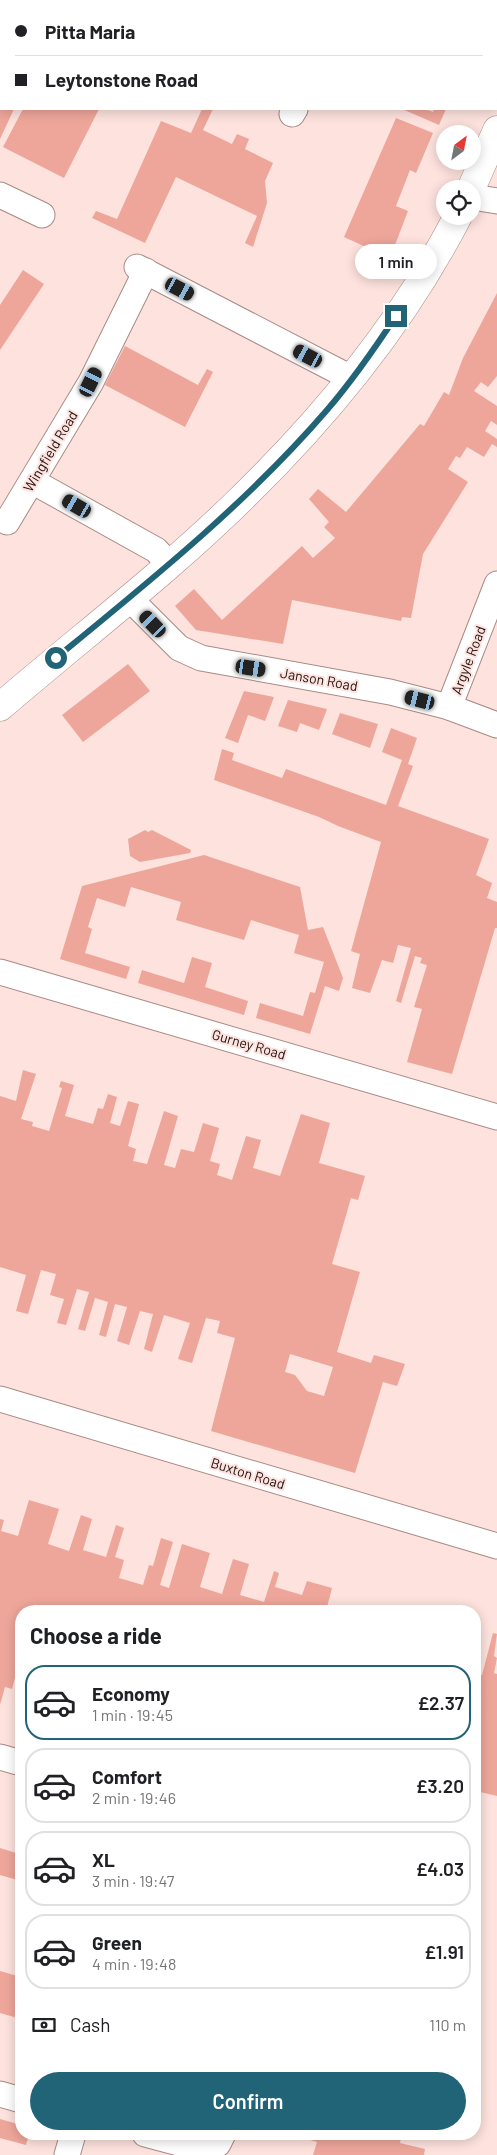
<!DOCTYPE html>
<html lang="en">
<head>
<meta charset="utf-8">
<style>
  body { margin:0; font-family:Barlow,sans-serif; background:#f6f6f6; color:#202124; height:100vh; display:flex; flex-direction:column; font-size:19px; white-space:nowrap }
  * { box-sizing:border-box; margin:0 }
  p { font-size:16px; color:#757577 }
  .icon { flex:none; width:28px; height:28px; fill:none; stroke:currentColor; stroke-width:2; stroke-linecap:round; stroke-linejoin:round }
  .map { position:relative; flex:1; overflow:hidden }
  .sheet { position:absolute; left:15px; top:1605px; width:466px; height:535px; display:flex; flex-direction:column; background:#fff; border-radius:20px; box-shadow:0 2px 12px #0003 }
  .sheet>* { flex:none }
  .banner { position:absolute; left:0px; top:0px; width:498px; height:110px; box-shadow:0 2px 12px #0003; display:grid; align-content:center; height:110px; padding:0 15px; background:#fff }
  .needle { width:32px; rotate:32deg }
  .fabs { position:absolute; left:436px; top:125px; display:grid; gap:10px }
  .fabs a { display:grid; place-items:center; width:45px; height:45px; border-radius:50%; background:#fff; box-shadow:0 2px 12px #0003; font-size:25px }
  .end { position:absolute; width:22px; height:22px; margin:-11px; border:6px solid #216377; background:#fff; box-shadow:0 0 0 2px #fff }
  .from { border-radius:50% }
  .bubble { position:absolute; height:35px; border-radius:18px; background:#fff; box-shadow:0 2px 12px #0003; font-size:16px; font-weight:600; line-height:35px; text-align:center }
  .car { position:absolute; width:15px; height:30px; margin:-15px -8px; border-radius:6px; box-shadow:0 0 4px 1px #0007; background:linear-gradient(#222 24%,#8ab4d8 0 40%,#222 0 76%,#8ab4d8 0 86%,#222 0) }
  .banner b { display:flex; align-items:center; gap:18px; height:48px; font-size:19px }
  .banner b+b { border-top:1px solid #e0e0e0 }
  .banner i { width:12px; height:12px; background:#202124 }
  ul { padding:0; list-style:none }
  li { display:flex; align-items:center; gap:15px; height:75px; margin:0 10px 8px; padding:0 5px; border:2px solid #e0e0e0; border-radius:20px }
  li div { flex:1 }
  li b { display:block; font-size:19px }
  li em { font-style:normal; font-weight:600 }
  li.on { border-color:#216377 }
  li>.icon { width:45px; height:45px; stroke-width:1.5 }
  h2 { padding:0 15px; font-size:22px; line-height:60px }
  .pay { display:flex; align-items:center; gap:12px; height:55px; padding:0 15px; font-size:19px }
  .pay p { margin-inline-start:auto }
  .cta { display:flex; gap:10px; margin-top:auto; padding:10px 15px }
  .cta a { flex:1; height:58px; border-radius:30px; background:#216377; color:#fff; font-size:20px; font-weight:600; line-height:58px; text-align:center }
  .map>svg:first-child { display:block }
  .green { fill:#eea69a; fill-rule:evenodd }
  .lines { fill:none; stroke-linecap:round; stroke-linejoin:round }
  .minor-casing { stroke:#a98a85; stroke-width:27 }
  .tertiary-casing { stroke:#a98a85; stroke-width:29 }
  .minor { stroke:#fff; stroke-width:25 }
  .tertiary { stroke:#fff; stroke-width:28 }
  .route { stroke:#216377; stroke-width:6 }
  .labels { text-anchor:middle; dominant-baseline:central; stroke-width:4; stroke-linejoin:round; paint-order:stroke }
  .street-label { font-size:14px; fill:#1e1211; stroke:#fde2dd }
</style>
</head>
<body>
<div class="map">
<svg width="497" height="2155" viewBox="0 0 497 2155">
  <rect width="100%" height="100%" fill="#fde2dd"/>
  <g class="green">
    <path d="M0 6 1 7V109H14L0 139Z"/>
    <path d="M23 109H99L64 178 3 147Z"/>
    <path d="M202 109H213L203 130 232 144 237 134 249 139 245 149 273 163 265 181 267 203 253 247 245 243 257 216 176 177 145 243 92 218 96 211 117 219 161 121 191 133Z"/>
    <path d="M402 109H426L433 112 434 109H446L439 125Z"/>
    <path d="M396 118 433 133 416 173 410 170 396 206 408 211 390 258 344 237Z"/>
    <path d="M23 270 44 284 0 350V305Z"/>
    <path d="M497 293V376L488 387 481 382 474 391 497 406V425L491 421 485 431 497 439V447L492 444 484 457 467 447 460 458 456 456 448 469 468 482 423 554 411 618 402 617 401 621 292 600 283 644 196 630 175 606 194 589 222 620 302 546 313 558 335 538 324 527 329 522 309 499 318 489 346 512 420 424 424 426 444 392 449 395 463 358Z"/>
    <path d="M125 346 198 385 207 369 213 372 185 427 105 385Z"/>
    <path d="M128 664 150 691 83 742 62 715Z"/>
    <path d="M244 691 274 697 265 721 248 715 238 743 225 738Z"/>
    <path d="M288 700 327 709 319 730 300 723 297 732 278 726Z"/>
    <path d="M340 713 378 724 370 748 332 734Z"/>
    <path d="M391 728 417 738 408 764 413 766 398 806 489 839 476 875 492 883 487 898 497 902V928H495L452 1074 407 1062 422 1009 414 1007 427 965 420 963 422 958 415 956 401 1003 396 1001 411 948 398 945 393 963 382 960 370 993 352 988 360 954 351 951 381 842 338 826 319 817 214 780 222 749 234 753 232 760 282 778 286 769 386 805 402 760 382 752Z"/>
    <path d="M145 830 148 832 152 830 191 850 190 853 140 862 130 856 128 839Z"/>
    <path d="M204 855 300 887 308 930 323 927 343 978 339 991 325 986 310 1034 256 1018 260 1003 303 1016 310 992 315 993 324 962 294 953 299 935 251 920 244 940 176 920 181 902 131 887 125 907 97 898 88 927 92 929 85 953 130 967 126 979 60 959 82 886Z"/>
    <path d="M192 957 212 963 205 987 248 1001 244 1015 138 983 142 970 184 983Z"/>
    <path d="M23 1070 36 1074 21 1119 33 1122 32 1126 49 1131 62 1088 59 1087 61 1081 74 1085 65 1116 93 1124 98 1108 103 1109 108 1094 117 1097 110 1123 120 1126 128 1101 139 1104 128 1146 136 1149 133 1161 147 1164 164 1111 178 1116 164 1165 175 1168 181 1149 194 1152 203 1123 219 1128 210 1161 220 1164 217 1175 232 1180 246 1136 261 1140 253 1168 280 1176 301 1114 330 1123 319 1163 365 1176 358 1200 351 1198 332 1264 360 1272 337 1352 371 1363 374 1355 405 1364 397 1386 383 1382 355 1473 211 1431 235 1338 217 1333 220 1321 206 1318 192 1363 178 1359 190 1323 164 1315 152 1352 144 1349 153 1314 140 1311 129 1345 117 1341 127 1307 115 1304 106 1337 99 1335 108 1302 95 1298 85 1331 78 1329 89 1292 77 1289 66 1325 57 1323 64 1299 50 1295 56 1274 41 1270 28 1314 16 1311 26 1275 0 1267V1096L16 1101ZM290 1354 333 1367 324 1396 307 1391 295 1375 285 1372Z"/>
    <path d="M29 1500 59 1509 48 1544 69 1551 81 1515 92 1519 83 1550 106 1557 116 1525 124 1528 115 1557 124 1560 119 1578 143 1585 149 1565 153 1566 161 1538 173 1542 160 1585 169 1588 182 1544 210 1553 200 1587 222 1594 233 1559 249 1564 240 1595 264 1602 274 1571 279 1573 275 1587 302 1595 307 1581 332 1588 326 1611H21V1671L17 1670 12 1689 5 1687 0 1705V1519L4 1520 1 1531 18 1536Z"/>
    <path d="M493 1633 497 1634 494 1656 497 1658 494 1673 497 1674V1796L480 1792 475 1813V1673L482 1675Z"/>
    <path d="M21 1836V1881L0 1875V1848L16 1853Z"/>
    <path d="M0 1971 21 1977V2019L0 2013Z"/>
    <path d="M0 2119 21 2125V2134H29L26 2145 0 2138Z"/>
    <path d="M297 2134H402L400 2143 425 2149 424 2155H313L317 2142 296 2136Z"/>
  </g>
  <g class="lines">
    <g class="minor-casing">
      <g id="minor">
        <path d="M256 0 258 1"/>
        <path d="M343 1 344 0"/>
        <path d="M292 114 295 109"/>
        <path d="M0 195 42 215"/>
        <path d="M472 197 497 201"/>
        <path d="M137 267 351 378"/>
        <path d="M32 481 156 550 169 564"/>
        <path d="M7 522 91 382 146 271"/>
        <path d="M129 598 179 648 201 658 390 692 449 707 497 725"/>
        <path d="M449 707 497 584"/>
        <path d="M0 972 497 1117"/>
        <path d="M0 1399 497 1546"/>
        <path d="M0 1757 21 1763"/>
        <path d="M0 2094 21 2100"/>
        <path d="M145 2134 205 2150 218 2144 223 2134"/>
        <path d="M67 2155 73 2134"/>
      </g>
    </g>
    <g class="tertiary-casing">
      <g id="tertiary">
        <path d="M471 189 497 130"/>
        <path d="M0 707C81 637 167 572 243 497 327 415 404 321 458 216"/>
      </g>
    </g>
    <use href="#minor" class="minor"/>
    <use href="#tertiary" class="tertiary"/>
  </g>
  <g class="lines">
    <path class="route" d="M56 658C150 581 247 503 327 410 352 381 375 348 396 316"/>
  </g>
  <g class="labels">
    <g class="street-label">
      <text transform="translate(50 451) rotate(-59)">Wingfield Road</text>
      <text transform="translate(468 660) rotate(-69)">Argyle Road</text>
      <text transform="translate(319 679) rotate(10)">Janson Road</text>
      <text transform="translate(249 1044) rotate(16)">Gurney Road</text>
      <text transform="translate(248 1473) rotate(17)">Buxton Road</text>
    </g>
  </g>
</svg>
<div class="fabs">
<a><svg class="needle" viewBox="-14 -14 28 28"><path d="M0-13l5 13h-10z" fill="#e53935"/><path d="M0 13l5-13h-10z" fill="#757577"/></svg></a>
<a><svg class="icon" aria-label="locate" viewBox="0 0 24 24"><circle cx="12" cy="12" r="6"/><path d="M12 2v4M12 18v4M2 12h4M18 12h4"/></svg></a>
</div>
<i class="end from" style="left:56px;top:658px"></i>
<i class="end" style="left:396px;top:316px"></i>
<div class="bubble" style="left:355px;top:244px;width:82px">1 min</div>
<i class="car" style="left:180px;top:289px;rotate:118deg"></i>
<i class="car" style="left:308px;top:356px;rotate:298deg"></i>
<i class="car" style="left:91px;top:382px;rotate:26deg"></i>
<i class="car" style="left:77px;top:506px;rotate:300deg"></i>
<i class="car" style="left:153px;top:624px;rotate:316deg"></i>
<i class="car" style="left:251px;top:668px;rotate:99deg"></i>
<i class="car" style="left:420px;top:700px;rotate:284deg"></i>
<div class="banner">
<b><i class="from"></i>Pitta Maria</b>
<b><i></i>Leytonstone Road</b>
</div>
<section class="sheet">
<h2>Choose a ride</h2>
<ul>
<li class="on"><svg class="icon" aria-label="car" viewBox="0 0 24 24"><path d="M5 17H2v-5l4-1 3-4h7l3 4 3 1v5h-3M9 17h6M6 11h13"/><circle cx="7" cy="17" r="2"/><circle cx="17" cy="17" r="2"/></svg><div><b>Economy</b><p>1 min · 19:45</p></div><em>£2.37</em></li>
<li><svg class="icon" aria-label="car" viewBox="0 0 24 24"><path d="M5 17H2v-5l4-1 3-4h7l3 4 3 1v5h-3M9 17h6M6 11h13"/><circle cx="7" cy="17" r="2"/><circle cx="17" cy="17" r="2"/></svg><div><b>Comfort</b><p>2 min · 19:46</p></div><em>£3.20</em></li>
<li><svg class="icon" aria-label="car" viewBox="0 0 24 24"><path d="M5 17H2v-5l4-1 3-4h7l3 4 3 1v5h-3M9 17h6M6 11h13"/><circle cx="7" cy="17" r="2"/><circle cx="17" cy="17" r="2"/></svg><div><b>XL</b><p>3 min · 19:47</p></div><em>£4.03</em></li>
<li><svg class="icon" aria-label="car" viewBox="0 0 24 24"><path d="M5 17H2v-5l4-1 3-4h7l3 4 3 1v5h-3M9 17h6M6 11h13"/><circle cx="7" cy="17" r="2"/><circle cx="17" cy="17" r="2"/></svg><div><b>Green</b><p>4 min · 19:48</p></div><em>£1.91</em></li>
</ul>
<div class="pay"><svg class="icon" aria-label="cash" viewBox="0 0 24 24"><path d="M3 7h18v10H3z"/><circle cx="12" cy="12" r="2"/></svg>Cash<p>110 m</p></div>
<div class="cta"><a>Confirm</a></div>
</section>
</div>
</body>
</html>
